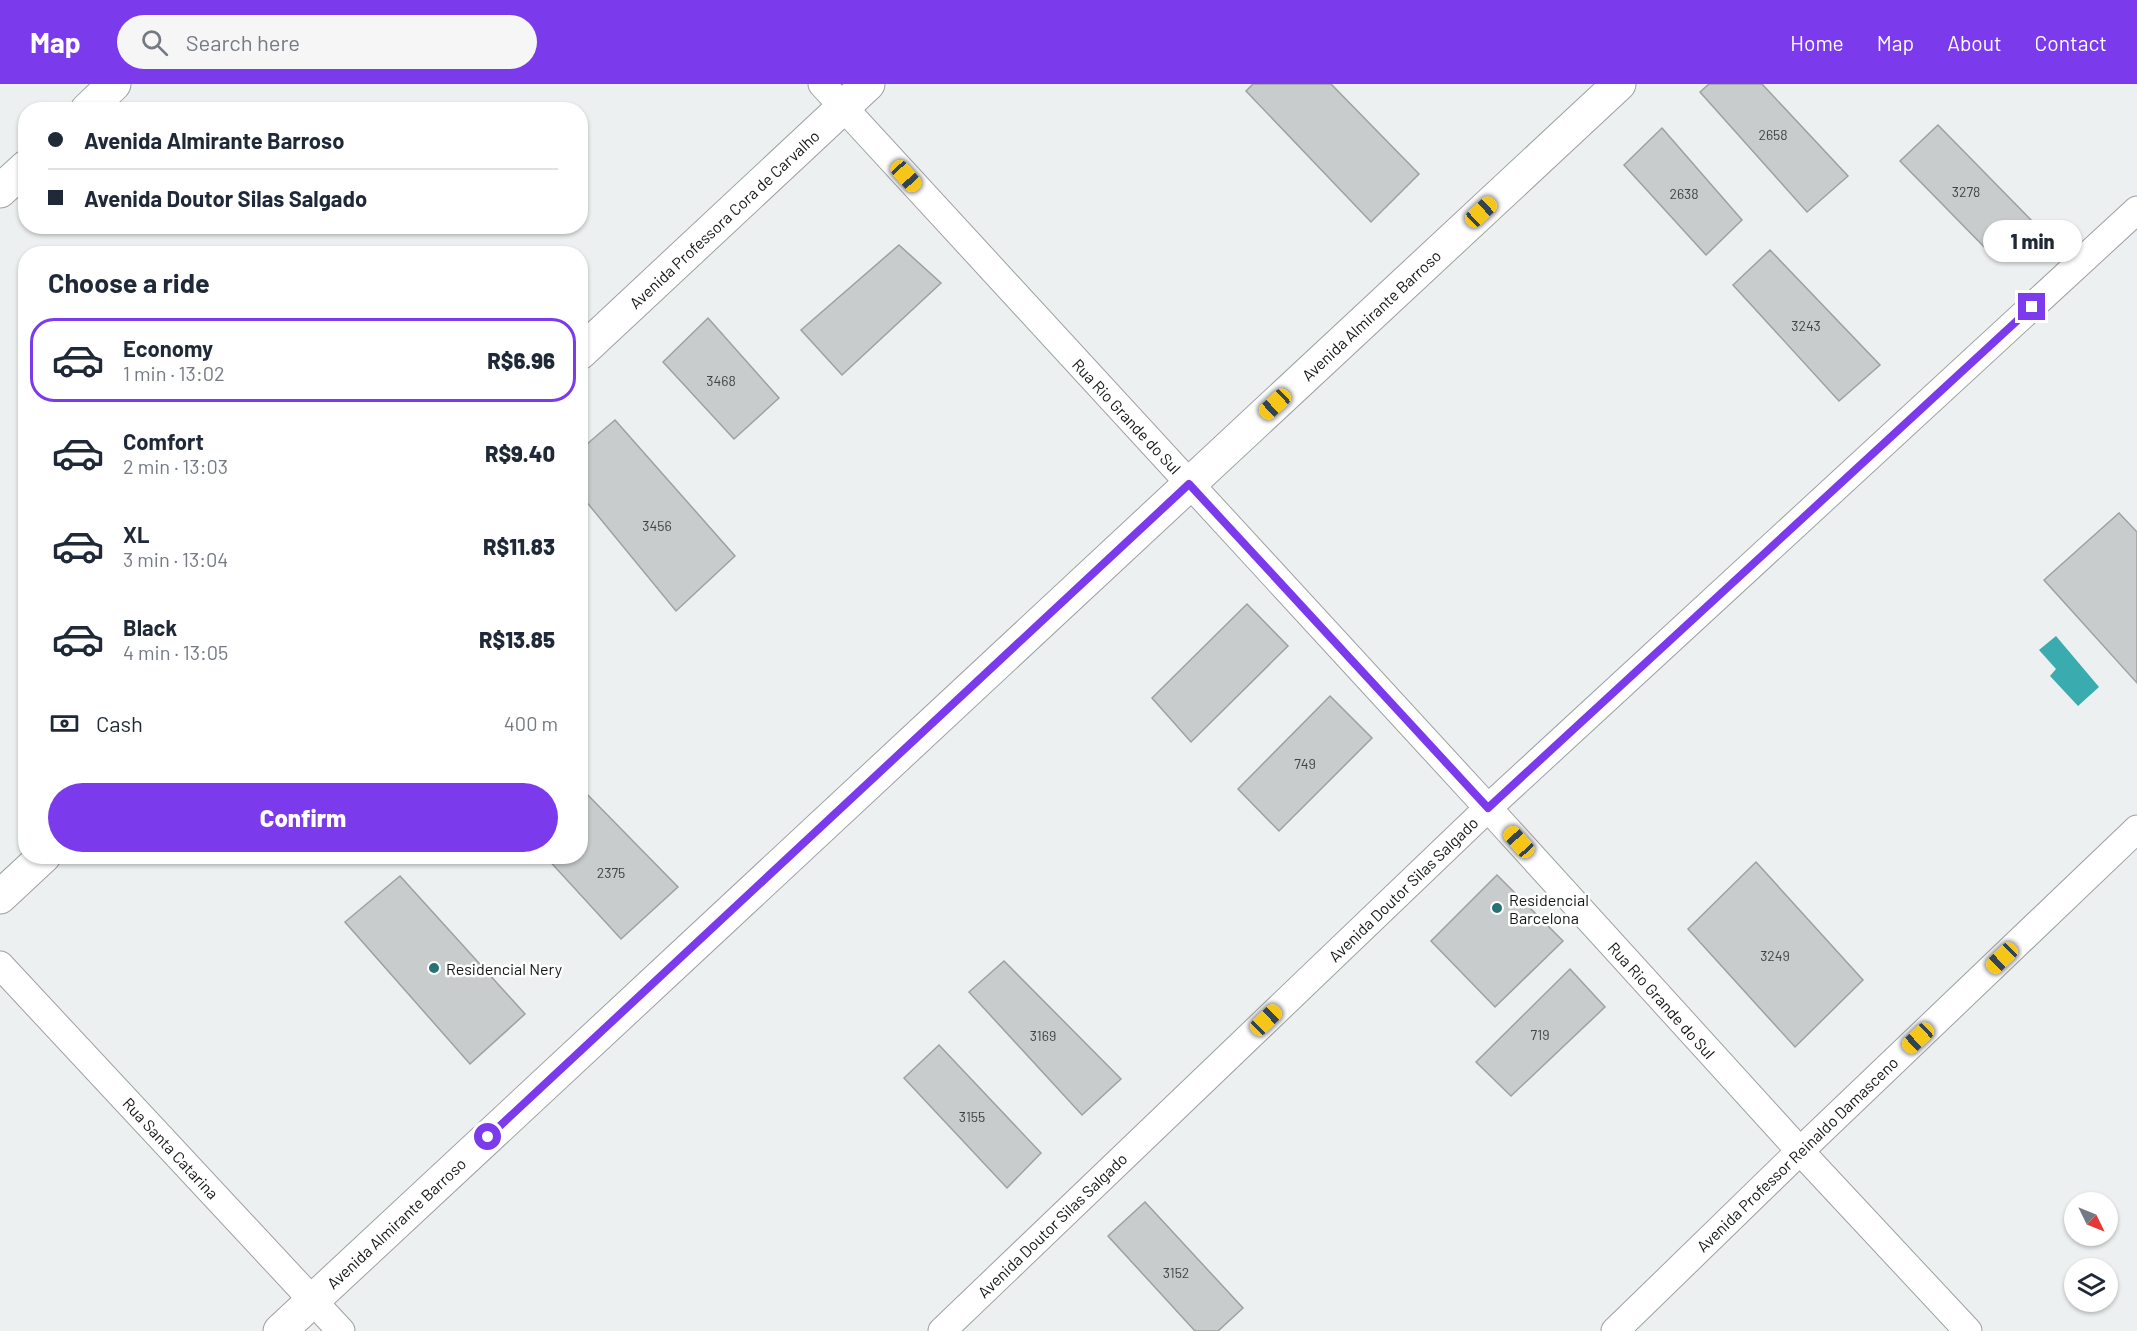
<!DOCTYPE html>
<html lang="en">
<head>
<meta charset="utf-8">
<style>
  body { margin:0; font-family:Barlow,sans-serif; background:#f6f6f7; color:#1f2937; height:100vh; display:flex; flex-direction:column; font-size:22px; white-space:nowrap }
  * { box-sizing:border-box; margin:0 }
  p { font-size:20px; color:#747a83 }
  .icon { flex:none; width:33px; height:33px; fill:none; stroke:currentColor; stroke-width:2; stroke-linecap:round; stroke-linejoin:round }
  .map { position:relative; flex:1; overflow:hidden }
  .details { position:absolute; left:18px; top:162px; width:570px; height:618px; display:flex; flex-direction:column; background:#fff; border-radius:24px; box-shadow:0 2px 4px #0004 }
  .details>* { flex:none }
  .top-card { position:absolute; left:18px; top:18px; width:570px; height:132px; border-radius:24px; box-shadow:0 2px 4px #0004; display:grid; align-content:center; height:132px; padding:0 30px; background:#fff }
  .needle { width:39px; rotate:133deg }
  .tools { position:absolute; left:2064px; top:1108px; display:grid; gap:12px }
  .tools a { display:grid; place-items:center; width:54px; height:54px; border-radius:50%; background:#fff; box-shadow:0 2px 4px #0004; font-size:30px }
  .end { position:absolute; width:27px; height:27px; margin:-14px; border:8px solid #7c3aed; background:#fff; box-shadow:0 0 0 3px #fff }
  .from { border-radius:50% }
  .bubble { position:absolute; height:42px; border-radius:21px; background:#fff; box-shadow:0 2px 4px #0004; font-size:20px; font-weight:800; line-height:42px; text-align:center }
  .car { position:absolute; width:18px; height:36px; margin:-18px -9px; border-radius:8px; box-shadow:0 0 4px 2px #0007; background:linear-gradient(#f5c518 24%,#345 0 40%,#f5c518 0 76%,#345 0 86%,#f5c518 0) }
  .top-card b { display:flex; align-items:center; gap:21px; height:57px; font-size:22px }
  .top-card b+b { border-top:2px solid #e0e1e3 }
  .top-card i { width:15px; height:15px; background:#1f2937 }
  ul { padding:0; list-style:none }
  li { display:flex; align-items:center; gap:18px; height:84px; margin:0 12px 9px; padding:0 18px; border:3px solid transparent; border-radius:24px }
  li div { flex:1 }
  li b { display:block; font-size:22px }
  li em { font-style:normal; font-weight:800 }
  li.current { border-color:#7c3aed }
  li>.icon { width:54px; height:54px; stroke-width:1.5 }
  h2 { padding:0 30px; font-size:27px; line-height:72px }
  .pay { display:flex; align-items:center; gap:15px; height:66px; padding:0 30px; font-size:22px }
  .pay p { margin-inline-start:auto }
  .cta { display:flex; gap:12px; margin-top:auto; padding:12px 30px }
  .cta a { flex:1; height:69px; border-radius:36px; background:#7c3aed; color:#fff; font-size:24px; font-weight:800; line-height:69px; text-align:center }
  header { display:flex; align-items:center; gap:36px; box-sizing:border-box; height:84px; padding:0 30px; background:#7c3aed; color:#fff }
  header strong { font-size:28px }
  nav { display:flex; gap:33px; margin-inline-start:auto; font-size:21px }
  .search { width:420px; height:54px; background:#f6f6f7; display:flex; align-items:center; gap:15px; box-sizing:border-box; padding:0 21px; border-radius:33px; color:#747a83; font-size:22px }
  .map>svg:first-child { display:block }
  .water { fill:#3aacb0 }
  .building { fill:#c8cccc; stroke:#9da1a1; stroke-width:1.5 }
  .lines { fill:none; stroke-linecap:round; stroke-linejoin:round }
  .minor-casing { stroke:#9da1a1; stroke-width:29 }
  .tertiary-casing { stroke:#9da1a1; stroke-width:35 }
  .primary-casing { stroke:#9da1a1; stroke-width:35 }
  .minor { stroke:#fff; stroke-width:27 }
  .tertiary { stroke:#fff; stroke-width:33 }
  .primary { stroke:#fff; stroke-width:33 }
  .route { stroke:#7c3aed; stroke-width:8 }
  .poi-dot { fill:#277274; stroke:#fff; stroke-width:2 }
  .labels { text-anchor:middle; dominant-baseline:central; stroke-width:5; stroke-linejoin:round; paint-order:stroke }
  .number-label { font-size:14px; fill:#404343 }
  .street-label { font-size:16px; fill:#131515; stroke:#fff }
  .poi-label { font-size:16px; fill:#131515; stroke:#fff; text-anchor:start }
</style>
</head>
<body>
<header>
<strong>Map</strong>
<div class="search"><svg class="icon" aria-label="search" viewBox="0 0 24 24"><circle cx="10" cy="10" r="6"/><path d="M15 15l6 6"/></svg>Search here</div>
<nav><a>Home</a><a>Map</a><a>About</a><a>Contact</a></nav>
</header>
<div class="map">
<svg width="2137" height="1247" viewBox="0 0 2137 1247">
  <rect width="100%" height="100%" fill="#edf0f0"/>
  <path class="water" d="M2056 552 2099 603 2078 622 2050 592 2056 585 2039 566Z"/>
  <g class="building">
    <path d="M1253 0H1331L1419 90 1371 138 1246 7Z"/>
    <path d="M1709 0H1762L1848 92 1807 128 1700 8Z"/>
    <path d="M1938 41 2032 137 1995 174 1900 77Z"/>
    <path d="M1662 44 1742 136 1706 171 1624 81Z"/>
    <path d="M899 161 941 199 842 291 801 246Z"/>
    <path d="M1770 166 1880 281 1839 317 1733 201Z"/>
    <path d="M708 234 779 314 734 355 663 278Z"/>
    <path d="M615 336 735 472 676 527 580 410V366Z"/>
    <path d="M2119 429 2137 448V599L2044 496Z"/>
    <path d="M1247 520 1288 562 1191 658 1152 614Z"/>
    <path d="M1330 612 1372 654 1279 747 1238 705Z"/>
    <path d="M580 703 678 803 621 855 545 772H580Z"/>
    <path d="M1756 778 1863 896 1795 963 1688 845Z"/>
    <path d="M1497 791 1563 857 1495 923 1431 857Z"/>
    <path d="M400 792 525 930 470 980 345 838Z"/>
    <path d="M1004 877 1121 995 1082 1031 969 908Z"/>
    <path d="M1570 885 1605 923 1511 1012 1476 978Z"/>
    <path d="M939 961 1041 1069 1007 1104 904 994Z"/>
    <path d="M1145 1118 1243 1224 1218 1247H1195L1108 1152Z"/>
  </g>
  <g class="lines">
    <g class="minor-casing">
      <g id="minor">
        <path d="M822 0 1488 724 1800 1067 1968 1247"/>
        <path d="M0 881 341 1247"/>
        <path d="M942 1247 1488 724 2137 126"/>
        <path d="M1615 1247 1800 1067 2137 745"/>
      </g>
    </g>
    <g class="tertiary-casing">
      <path id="tertiary" d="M280 1247 1619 0"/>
    </g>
    <g class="primary-casing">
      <g id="primary">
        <path d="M87 26 114 0"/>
        <path d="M0 107 26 83"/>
        <path d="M580 269 868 0"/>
        <path d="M0 813 44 772"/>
      </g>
    </g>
    <use href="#minor" class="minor"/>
    <use href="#tertiary" class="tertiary"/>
    <use href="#primary" class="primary"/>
  </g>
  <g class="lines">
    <path class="route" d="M488 1053 1189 400 1488 724 2032 223"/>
  </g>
  <g class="poi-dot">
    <circle cx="1497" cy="824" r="6"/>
    <circle cx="434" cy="884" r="6"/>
  </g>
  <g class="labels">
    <g class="number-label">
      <text x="1773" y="50">2658</text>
      <text x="1966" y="107">3278</text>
      <text x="1684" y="109">2638</text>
      <text x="1806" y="241">3243</text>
      <text x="721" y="296">3468</text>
      <text x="657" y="441">3456</text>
      <text x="1305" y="679">749</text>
      <text x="611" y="788">2375</text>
      <text x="1775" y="871">3249</text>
      <text x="1540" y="950">719</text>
      <text x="1043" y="951">3169</text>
      <text x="972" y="1032">3155</text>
      <text x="1176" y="1188">3152</text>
    </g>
    <g class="street-label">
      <text transform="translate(724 135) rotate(-43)">Avenida Professora Cora de Carvalho</text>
      <text transform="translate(1371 231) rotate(-43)">Avenida Almirante Barroso</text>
      <text transform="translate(1127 332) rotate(47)">Rua Rio Grande do Sul</text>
      <text transform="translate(1403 805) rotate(-44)">Avenida Doutor Silas Salgado</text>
      <text transform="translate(1662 916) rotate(48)">Rua Rio Grande do Sul</text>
      <text transform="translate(171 1064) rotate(47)">Rua Santa Catarina</text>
      <text transform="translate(1797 1070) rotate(-44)">Avenida Professor Reinaldo Damasceno</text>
      <text transform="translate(396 1139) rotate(-43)">Avenida Almirante Barroso</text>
      <text transform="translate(1052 1141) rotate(-44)">Avenida Doutor Silas Salgado</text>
    </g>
    <g class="poi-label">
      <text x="1509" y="815">Residencial<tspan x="1509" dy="18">Barcelona</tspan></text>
      <text x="446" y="884">Residencial Nery</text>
    </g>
  </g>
</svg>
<div class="tools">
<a><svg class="needle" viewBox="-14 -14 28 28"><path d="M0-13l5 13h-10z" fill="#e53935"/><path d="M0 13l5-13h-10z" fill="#747a83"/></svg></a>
<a><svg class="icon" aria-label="layers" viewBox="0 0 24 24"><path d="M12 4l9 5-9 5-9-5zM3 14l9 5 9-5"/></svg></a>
</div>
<i class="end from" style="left:488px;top:1053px"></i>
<i class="end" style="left:2032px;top:223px"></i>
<div class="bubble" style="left:1983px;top:136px;width:99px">1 min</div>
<i class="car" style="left:906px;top:92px;rotate:138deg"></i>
<i class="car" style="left:1481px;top:128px;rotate:47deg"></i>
<i class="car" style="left:1275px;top:320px;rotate:227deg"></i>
<i class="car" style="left:1519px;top:758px;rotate:318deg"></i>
<i class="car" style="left:2002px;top:874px;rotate:226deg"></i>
<i class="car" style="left:1266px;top:936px;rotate:46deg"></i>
<i class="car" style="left:1918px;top:954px;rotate:227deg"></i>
<div class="top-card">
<b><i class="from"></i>Avenida Almirante Barroso</b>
<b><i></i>Avenida Doutor Silas Salgado</b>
</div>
<section class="details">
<h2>Choose a ride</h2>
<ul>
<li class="current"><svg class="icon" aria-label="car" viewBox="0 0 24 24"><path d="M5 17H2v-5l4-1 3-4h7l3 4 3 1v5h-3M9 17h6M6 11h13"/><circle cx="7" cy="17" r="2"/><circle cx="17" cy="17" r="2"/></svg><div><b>Economy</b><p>1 min · 13:02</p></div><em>R$6.96</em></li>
<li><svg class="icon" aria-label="car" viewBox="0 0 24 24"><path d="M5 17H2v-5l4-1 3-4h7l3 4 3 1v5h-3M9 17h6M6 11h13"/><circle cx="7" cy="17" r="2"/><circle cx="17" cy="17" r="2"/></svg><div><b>Comfort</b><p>2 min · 13:03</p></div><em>R$9.40</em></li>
<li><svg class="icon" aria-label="car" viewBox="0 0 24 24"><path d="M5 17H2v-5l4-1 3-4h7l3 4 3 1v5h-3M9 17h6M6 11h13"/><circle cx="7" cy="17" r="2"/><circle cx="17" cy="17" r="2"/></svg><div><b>XL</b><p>3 min · 13:04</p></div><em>R$11.83</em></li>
<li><svg class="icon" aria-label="car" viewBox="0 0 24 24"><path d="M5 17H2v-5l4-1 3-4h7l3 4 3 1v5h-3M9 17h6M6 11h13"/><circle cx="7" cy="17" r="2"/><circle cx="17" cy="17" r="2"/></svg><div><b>Black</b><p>4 min · 13:05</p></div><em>R$13.85</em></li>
</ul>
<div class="pay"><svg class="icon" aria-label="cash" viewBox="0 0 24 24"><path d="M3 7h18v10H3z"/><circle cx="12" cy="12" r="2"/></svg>Cash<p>400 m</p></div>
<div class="cta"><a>Confirm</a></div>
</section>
</div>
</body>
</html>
